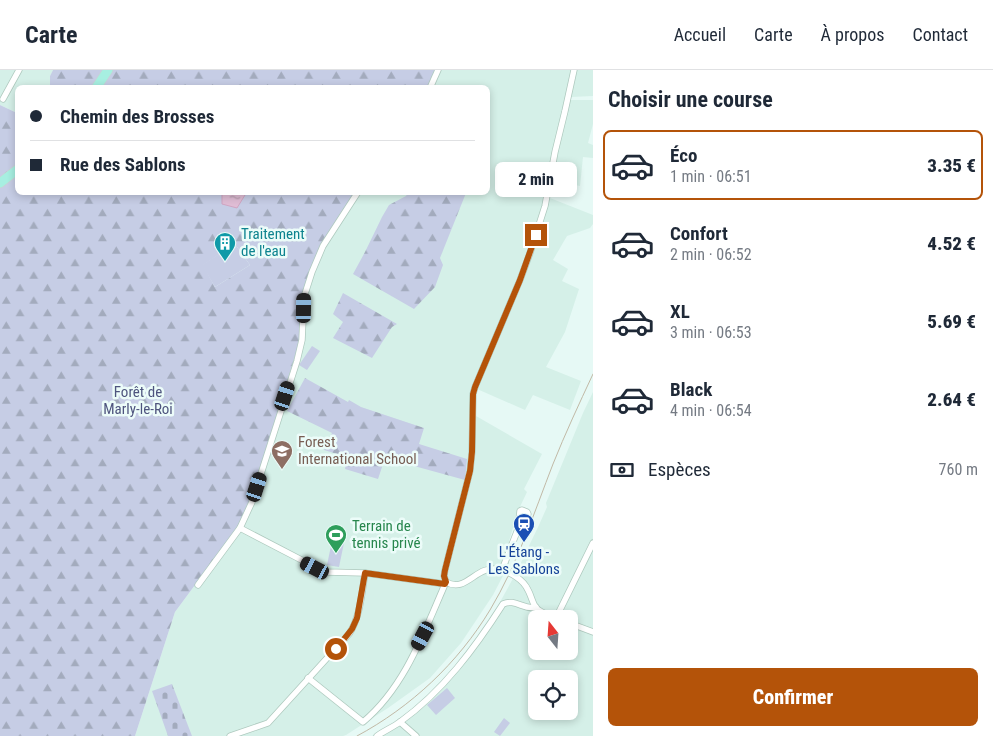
<!DOCTYPE html>
<html lang="fr">
<head>
<meta charset="utf-8">
<style>
  body { margin:0; font-family:"Roboto Condensed",sans-serif; background:#f6f6f7; color:#1f2937; height:100vh; display:flex; flex-direction:column; font-size:19px; white-space:nowrap }
  * { box-sizing:border-box; margin:0 }
  p { font-size:16px; color:#747a83 }
  .icon { flex:none; width:28px; height:28px; fill:none; stroke:currentColor; stroke-width:2; stroke-linecap:round; stroke-linejoin:round }
  .map { position:relative; flex:1; overflow:hidden }
  .side { display:flex; flex-direction:column; background:#fff; width:400px }
  .side>* { flex:none }
  .guide { position:absolute; left:15px; top:15px; width:475px; height:110px; border-radius:8px; box-shadow:0 2px 8px #0003; display:grid; align-content:center; height:110px; padding:0 15px; background:#fff }
  .needle { width:32px; rotate:343deg }
  .tools { position:absolute; left:528px; top:540px; display:grid; gap:10px }
  .tools a { display:grid; place-items:center; width:50px; height:50px; border-radius:8px; background:#fff; box-shadow:0 2px 8px #0003; font-size:25px }
  .end { position:absolute; width:22px; height:22px; margin:-11px; border:6px solid #b45309; background:#fff; box-shadow:0 0 0 2px #fff }
  .from { border-radius:50% }
  .bubble { position:absolute; height:35px; border-radius:8px; background:#fff; box-shadow:0 2px 8px #0003; font-size:16px; font-weight:800; line-height:35px; text-align:center }
  .car { position:absolute; width:15px; height:30px; margin:-15px -8px; border-radius:6px; box-shadow:0 0 4px 1px #0007; background:linear-gradient(#222 24%,#8ab4d8 0 40%,#222 0 76%,#8ab4d8 0 86%,#222 0) }
  .guide b { display:flex; align-items:center; gap:18px; height:48px; font-size:19px }
  .guide b+b { border-top:1px solid #e0e1e3 }
  .guide i { width:12px; height:12px; background:#1f2937 }
  ul { padding:0; list-style:none }
  li { display:flex; align-items:center; gap:15px; height:70px; margin:0 10px 8px; padding:0 5px; border:2px solid transparent; border-radius:8px }
  li div { flex:1 }
  li b { display:block; font-size:19px }
  li em { font-style:normal; font-weight:800 }
  li.on { border-color:#b45309 }
  li>.icon { width:45px; height:45px; stroke-width:1.5 }
  h2 { padding:0 15px; font-size:22px; line-height:60px }
  .pay { display:flex; align-items:center; gap:12px; height:55px; padding:0 15px; font-size:19px }
  .pay p { margin-inline-start:auto }
  .button { display:flex; gap:10px; margin-top:auto; padding:10px 15px }
  .button a { flex:1; height:58px; border-radius:8px; background:#b45309; color:#fff; font-size:20px; font-weight:800; line-height:58px; text-align:center }
  header { display:flex; align-items:center; gap:30px; box-sizing:border-box; height:70px; padding:0 25px; background:#fff; border-bottom:1px solid #e0e1e3 }
  header strong { font-size:24px }
  nav { display:flex; gap:28px; margin-inline-start:auto; font-size:18px }
  main { display:flex; flex:1; min-height:0 }
  .map>svg:first-child { display:block }
  .residential { fill:#d5f0e8; fill-rule:evenodd }
  .grass { fill:#c6cde5 }
  .forest { fill:url(#forest-firs); fill-rule:evenodd }
  .cemetery { fill:url(#cemetery-stones) }
  .water { fill:url(#water-ripples); stroke:#d0a5c2 }
  .lines { fill:none; stroke-linecap:round; stroke-linejoin:round }
  .street-casing { stroke:#aec9be; stroke-width:7 }
  .primary-casing { stroke:#cad4cf; stroke-width:10 }
  .street { stroke:#fff; stroke-width:5.5 }
  .primary { stroke:#a7efe1; stroke-width:9 }
  .tram { stroke:#c1b9a6; stroke-width:1 }
  .route { stroke:#b45309; stroke-width:6 }
  .labels { text-anchor:middle; dominant-baseline:central; stroke-width:5; stroke-linejoin:round; paint-order:stroke }
  .culture-label { font-size:15px; fill:#0d838f; stroke:#ecfcf9; text-anchor:start }
  .park-label { font-size:15px; fill:#4e547e; stroke:#ecfcf9 }
  .education-label { font-size:15px; fill:#785e54; stroke:#ecfcf9; text-anchor:start }
  .leisure-label { font-size:15px; fill:#27864d; stroke:#ecfcf9; text-anchor:start }
  .transit-label { font-size:15px; fill:#164399; stroke:#ecfcf9 }
</style>
</head>
<body>
<header>
<strong>Carte</strong>
<nav><a>Accueil</a><a>Carte</a><a>À propos</a><a>Contact</a></nav>
</header>
<main>
<div class="map">
<svg width="593" height="666" viewBox="0 0 593 666">
  <defs>
    <pattern id="forest-firs" width="22" height="20" patternUnits="userSpaceOnUse" patternTransform="scale(1.25)"><rect width="22" height="20" fill="#c6cde5"/><path d="M5 1l3.5 6h-7zM16 11l3.5 6h-7z" fill="#a3abbd"/></pattern>
    <pattern id="cemetery-stones" width="16" height="16" patternUnits="userSpaceOnUse" patternTransform="scale(1.25)"><rect width="16" height="16" fill="#c6cde5"/><path d="M2 7V4a2 2 0 0 1 4 0v3zM10 15v-3a2 2 0 0 1 4 0v3z" fill="#a3abbd"/></pattern>
    <pattern id="water-ripples" width="26" height="14" patternUnits="userSpaceOnUse" patternTransform="scale(1.25)"><rect width="26" height="14" fill="#e0bdd5"/><path d="M2 4q2-2 4 0t4 0M15 11q2-2 4 0t4 0" fill="none" stroke="#b89eb0"/></pattern>
  </defs>
  <rect width="100%" height="100%" fill="#e6f9f5"/>
  <g class="residential">
    <path d="M0 0H53L50 6V17L18 18 17 43 0 35Z"/>
    <path d="M437 0H593V26L571 27V30H593V54L588 73 593 75V88L583 87 580 116 554 110 550 128 593 145V154L590 158 567 166 553 190 568 199 562 211 579 219 565 262 546 297 581 311 570 340 533 325 525 340 477 319 476 323V346L542 384 524 419 527 422 518 441 509 471V494L493 525 461 573 430 608 388 638 346 665 343 666H135L175 542 238 457 303 223 321 175 355 123 488 122V18L428 17Z"/>
    <path d="M593 322V666H372L386 659 429 626 457 597 484 561 516 503 539 455 547 437 546 433 583 343ZM536 549H569V581H536ZM536 609H569V641H536Z"/>
  </g>
  <g class="grass">
    <path d="M235 174 250 195 215 217 202 195Z"/>
    <path d="M312 276 320 281 307 300 299 295Z"/>
    <path d="M332 471 344 473 339 497 327 495Z"/>
    <path d="M447 618 455 628 436 645 427 635Z"/>
    <path d="M504 648 510 653 500 666 494 662Z"/>
  </g>
  <g class="forest">
    <path d="M53 0H437L428 18H50V6Z"/>
    <path d="M0 35 17 43 18 122 355 123 321 175 303 223 300 270 250 431 238 457 175 542 135 666H0ZM235 174 250 195 215 217 203 195Z"/>
    <path d="M408 123H466L440 188 443 195 435 217 414 239 353 204 365 182 382 147 389 135 406 126Z"/>
    <path d="M343 223 397 254 392 257 372 288 333 268 343 252 333 244Z"/>
    <path d="M305 308 348 332 349 330 361 337 424 358 419 374 467 389 465 410 385 388 378 409 345 399 347 387 324 380 332 363 287 341Z"/>
  </g>
  <path class="cemetery" d="M172 614 192 666H168L152 621Z"/>
  <path class="water" d="M222 123H243L245 125 237 138 222 134Z"/>
  <g class="lines">
    <g class="street-casing">
      <g id="street">
        <path d="M430 18 438 0"/>
        <path d="M3 29 19 0"/>
        <path d="M240 458 315 497 327 502 365 503 445 514"/>
        <path d="M502 500 518 459 528 444 527 442 522 440 520 441 518 459"/>
        <path d="M446 512 444 506 445 500 470 401 472 382 473 324 475 317 520 210 530 183 545 136 555 82 565 41 574 0"/>
        <path d="M446 512C467 524 476 493 500 500 510 502 523 509 528 520 531 525 532 532 536 538 541 543 551 546 557 549"/>
        <path d="M198 515 240 458 252 432 297 291 302 270 304 227 312 202 323 176 358 122"/>
        <path d="M556 548 593 473"/>
        <path d="M569 553 593 562"/>
        <path d="M308 608 363 652C405 617 424 562 446 512"/>
        <path d="M400 652 416 666"/>
        <path d="M230 666 268 653 349 564C360 548 362 522 365 503"/>
        <path d="M377 666C384 661 393 657 400 652 443 621 475 578 503 534 515 528 525 541 536 537"/>
      </g>
    </g>
    <g class="primary-casing">
      <g id="primary">
        <path d="M96 18 108 0"/>
        <path d="M0 113 18 99"/>
      </g>
    </g>
    <use href="#street" class="street"/>
    <use href="#primary" class="primary"/>
    <path class="tram" d="M357 666C411 637 458 593 490 540 517 495 534 443 553 394 565 364 579 334 593 304"/>
  </g>
  <g class="lines">
    <path class="route" d="M336 579 352 559 357 548 365 503 445 514 446 512 444 506 445 500 470 401 472 382 473 324 475 317 520 210 536 165"/>
  </g>
  <defs>
    <g id="building-pin" transform="scale(1.125)"><path d="M0 17L-7.5 6A9.5 9.5 0 1 1 7.5 6Z" fill="#0f9aa8" stroke="#ecfcf9"/><path d="M-4-6H4V6H1V3H-1V6H-4ZM-2.5-4.3h1.7v1.8h-1.7ZM.8-4.3h1.7v1.8H.8ZM-2.5-1h1.7V.8h-1.7ZM.8-1h1.7V.8H.8Z" fill="#fff"/></g>
    <g id="school-pin" transform="scale(1.125)"><path d="M0 17L-7.5 6A9.5 9.5 0 1 1 7.5 6Z" fill="#8d6e63" stroke="#ecfcf9"/><path d="M0-5L7-2L0 1L-7-2ZM-4 1L0 2.5L4 1V4Q0 6-4 4Z" fill="#fff"/></g>
    <g id="station-pin" transform="scale(1.125)"><path d="M0 17L-7.5 6A9.5 9.5 0 1 1 7.5 6Z" fill="#1a4fb4" stroke="#ecfcf9"/><path d="M-3-6H3Q5-6 5-4V2Q5 4 3 4L4.5 6H3L1.5 4h-3L-3 6H-4.5L-3 4Q-5 4-5 2V-4Q-5-6-3-6ZM-3.5-4v3h7v-3ZM-3.5 1v1.5H-2V1ZM2 1v1.5H3.5V1Z" fill="#fff"/></g>
    <g id="stadium-pin" transform="scale(1.125)"><path d="M0 17L-7.5 6A9.5 9.5 0 1 1 7.5 6Z" fill="#2e9e5b" stroke="#ecfcf9"/><path d="M0-5a6.5 5 0 1 0 0 10a6.5 5 0 1 0 0-10ZM-3.5-1.8h7v3.6h-7Z" fill="#fff"/></g>
  </defs>
  <g fill-rule="evenodd">
    <use href="#building-pin" x="225" y="173"/>
    <use href="#school-pin" x="282" y="381"/>
    <use href="#station-pin" x="524" y="454"/>
    <use href="#stadium-pin" x="336" y="465"/>
  </g>
  <g class="labels">
    <g class="culture-label">
      <text x="241" y="164">Traitement<tspan x="241" dy="17">de l'eau</tspan></text>
    </g>
    <g class="park-label">
      <text x="138" y="322">Forêt de<tspan x="138" dy="17">Marly-le-Roi</tspan></text>
    </g>
    <g class="education-label">
      <text x="298" y="372">Forest<tspan x="298" dy="17">International School</tspan></text>
    </g>
    <g class="leisure-label">
      <text x="352" y="456">Terrain de<tspan x="352" dy="17">tennis privé</tspan></text>
    </g>
    <g class="transit-label">
      <text x="524" y="482">L'Étang -<tspan x="524" dy="17">Les Sablons</tspan></text>
    </g>
  </g>
</svg>
<div class="tools">
<a><svg class="needle" viewBox="-14 -14 28 28"><path d="M0-13l5 13h-10z" fill="#e53935"/><path d="M0 13l5-13h-10z" fill="#747a83"/></svg></a>
<a><svg class="icon" aria-label="locate" viewBox="0 0 24 24"><circle cx="12" cy="12" r="6"/><path d="M12 2v4M12 18v4M2 12h4M18 12h4"/></svg></a>
</div>
<i class="end from" style="left:336px;top:579px"></i>
<i class="end" style="left:536px;top:165px"></i>
<div class="bubble" style="left:495px;top:92px;width:82px">2 min</div>
<i class="car" style="left:304px;top:238px;rotate:1deg"></i>
<i class="car" style="left:285px;top:326px;rotate:18deg"></i>
<i class="car" style="left:257px;top:417px;rotate:18deg"></i>
<i class="car" style="left:315px;top:498px;rotate:297deg"></i>
<i class="car" style="left:423px;top:566px;rotate:208deg"></i>
<div class="guide">
<b><i class="from"></i>Chemin des Brosses</b>
<b><i></i>Rue des Sablons</b>
</div>
</div>
<section class="side">
<h2>Choisir une course</h2>
<ul>
<li class="on"><svg class="icon" aria-label="car" viewBox="0 0 24 24"><path d="M5 17H2v-5l4-1 3-4h7l3 4 3 1v5h-3M9 17h6M6 11h13"/><circle cx="7" cy="17" r="2"/><circle cx="17" cy="17" r="2"/></svg><div><b>Éco</b><p>1 min · 06:51</p></div><em>3.35 €</em></li>
<li><svg class="icon" aria-label="car" viewBox="0 0 24 24"><path d="M5 17H2v-5l4-1 3-4h7l3 4 3 1v5h-3M9 17h6M6 11h13"/><circle cx="7" cy="17" r="2"/><circle cx="17" cy="17" r="2"/></svg><div><b>Confort</b><p>2 min · 06:52</p></div><em>4.52 €</em></li>
<li><svg class="icon" aria-label="car" viewBox="0 0 24 24"><path d="M5 17H2v-5l4-1 3-4h7l3 4 3 1v5h-3M9 17h6M6 11h13"/><circle cx="7" cy="17" r="2"/><circle cx="17" cy="17" r="2"/></svg><div><b>XL</b><p>3 min · 06:53</p></div><em>5.69 €</em></li>
<li><svg class="icon" aria-label="car" viewBox="0 0 24 24"><path d="M5 17H2v-5l4-1 3-4h7l3 4 3 1v5h-3M9 17h6M6 11h13"/><circle cx="7" cy="17" r="2"/><circle cx="17" cy="17" r="2"/></svg><div><b>Black</b><p>4 min · 06:54</p></div><em>2.64 €</em></li>
</ul>
<div class="pay"><svg class="icon" aria-label="cash" viewBox="0 0 24 24"><path d="M3 7h18v10H3z"/><circle cx="12" cy="12" r="2"/></svg>Espèces<p>760 m</p></div>
<div class="button"><a>Confirmer</a></div>
</section>
</main>
</body>
</html>
